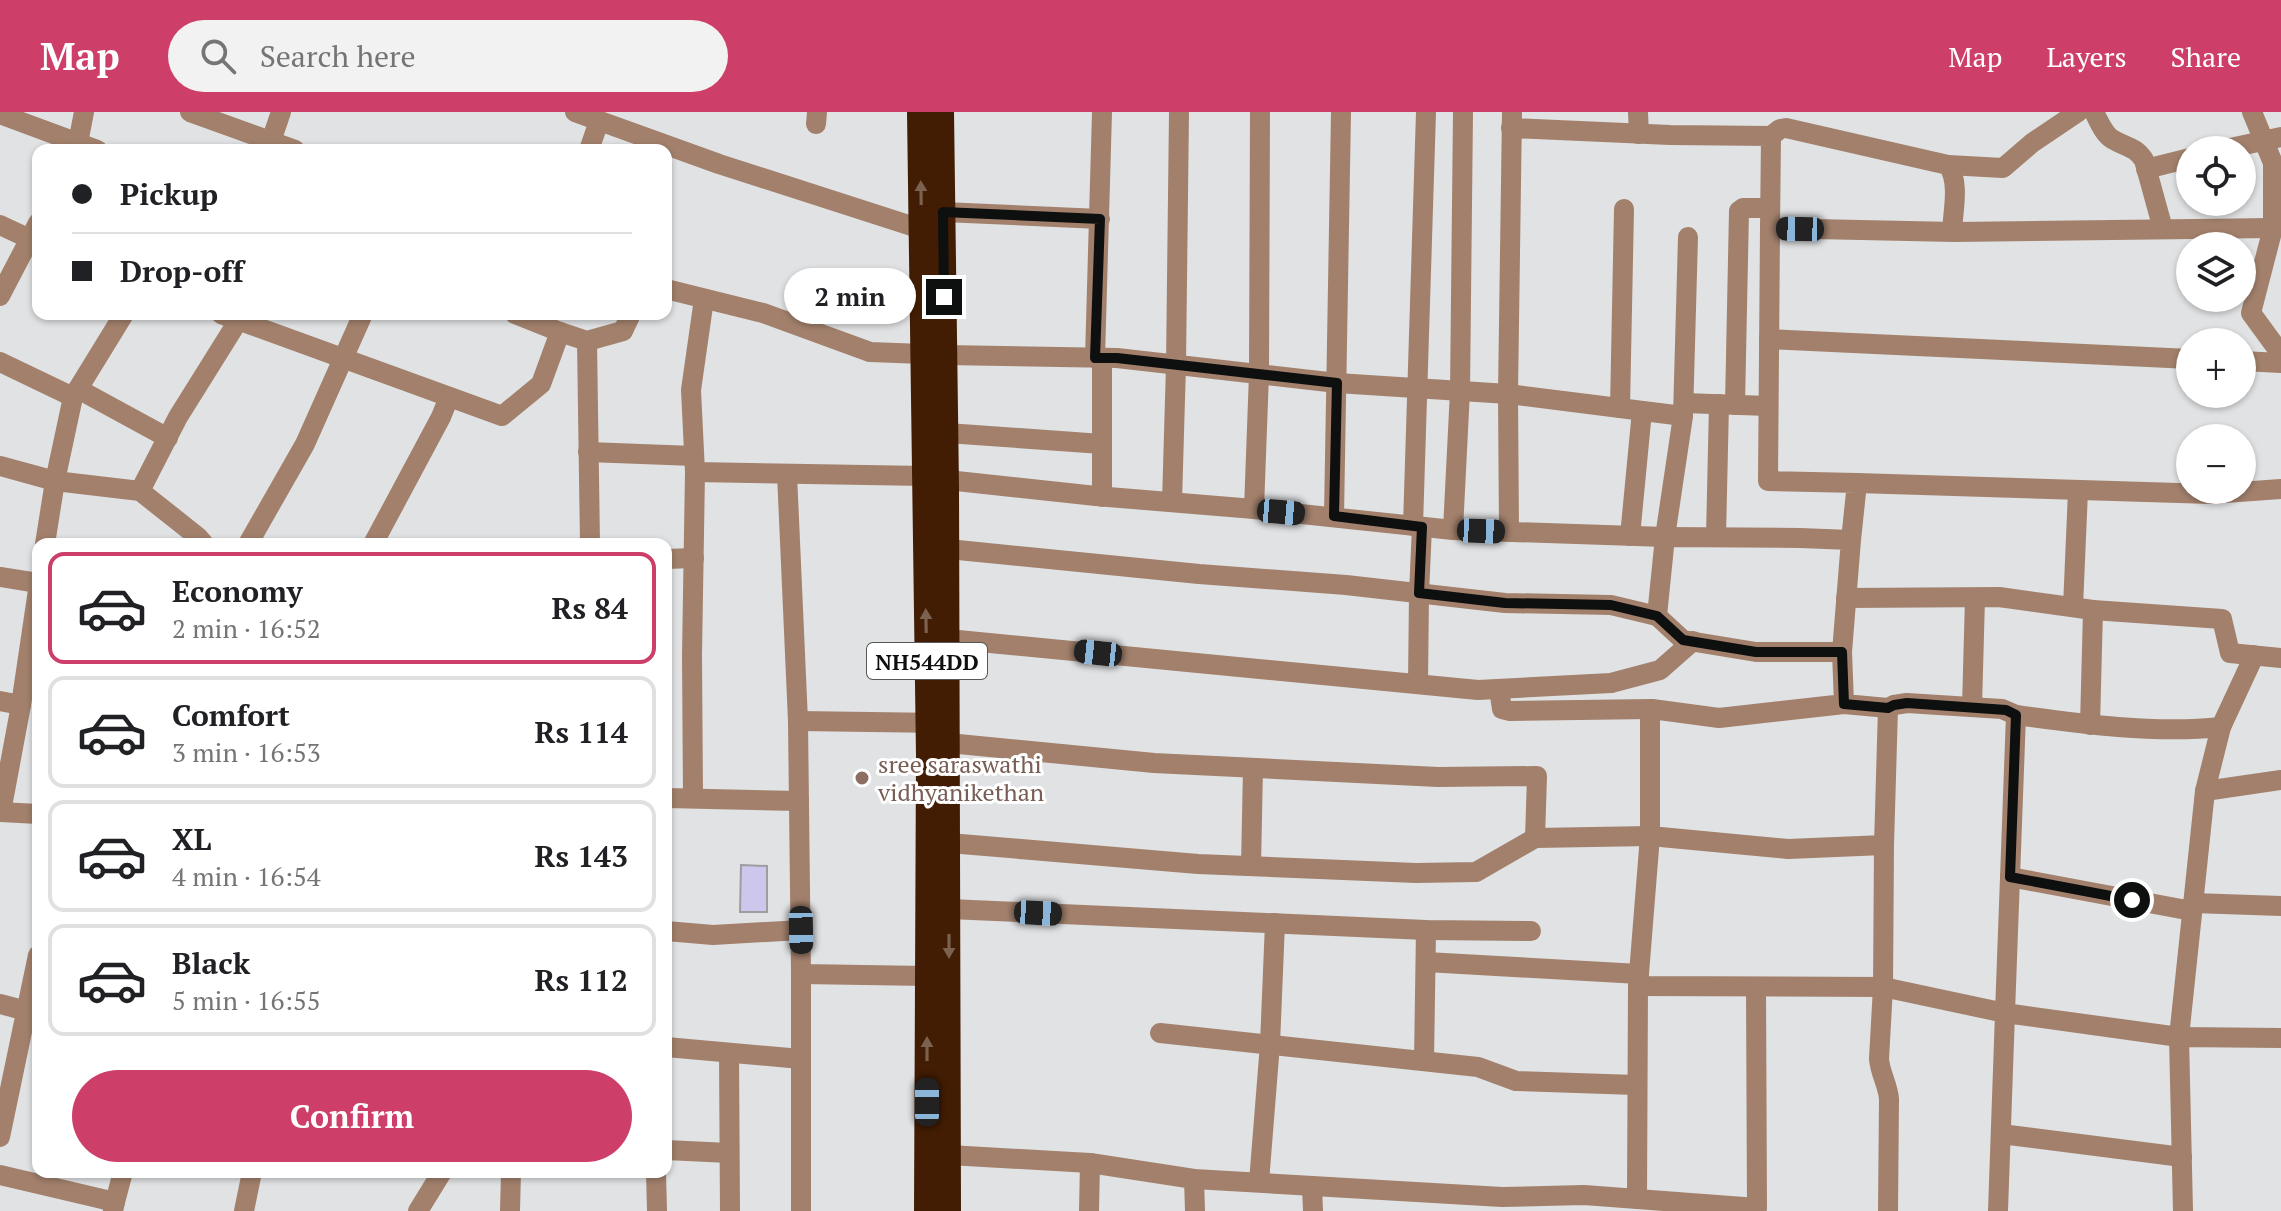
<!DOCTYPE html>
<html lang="en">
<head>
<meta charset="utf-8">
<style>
  body { margin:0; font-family:"PT Serif",serif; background:#f2f2f2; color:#202124; height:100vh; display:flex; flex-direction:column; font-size:30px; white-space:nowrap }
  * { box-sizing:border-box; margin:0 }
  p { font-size:26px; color:#757577 }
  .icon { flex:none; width:44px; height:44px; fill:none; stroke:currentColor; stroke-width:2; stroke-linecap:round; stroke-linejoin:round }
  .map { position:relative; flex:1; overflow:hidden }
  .sheet { position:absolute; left:32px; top:426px; width:640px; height:640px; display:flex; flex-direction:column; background:#fff; border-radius:16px; box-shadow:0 2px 6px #0004 }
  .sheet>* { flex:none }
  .top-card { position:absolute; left:32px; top:32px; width:640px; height:176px; border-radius:16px; box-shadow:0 2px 6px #0004; display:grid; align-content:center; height:176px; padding:0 40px; background:#fff }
  .tools { position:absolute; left:2176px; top:24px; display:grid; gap:16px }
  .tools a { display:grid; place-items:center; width:80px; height:80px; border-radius:50%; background:#fff; box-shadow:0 2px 6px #0004; font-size:40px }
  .end { position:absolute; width:36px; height:36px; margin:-18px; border:10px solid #0e0f0f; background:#fff; box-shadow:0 0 0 4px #fff }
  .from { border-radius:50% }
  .bubble { position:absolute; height:56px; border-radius:28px; background:#fff; box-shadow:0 2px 6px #0004; font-size:26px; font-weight:700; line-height:56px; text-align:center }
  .car { position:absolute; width:24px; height:48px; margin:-24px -12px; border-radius:10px; box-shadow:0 0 6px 2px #0007; background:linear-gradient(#222 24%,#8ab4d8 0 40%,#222 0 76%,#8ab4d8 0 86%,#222 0) }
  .top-card b { display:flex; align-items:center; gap:28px; height:76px; font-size:30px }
  .top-card b+b { border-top:2px solid #e0e0e0 }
  .top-card i { width:20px; height:20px; background:#202124 }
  ul { padding:14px 0 0; list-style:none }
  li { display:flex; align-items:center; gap:24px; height:112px; margin:0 16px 12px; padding:0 24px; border:4px solid #e0e0e0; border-radius:16px }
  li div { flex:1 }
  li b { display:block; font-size:30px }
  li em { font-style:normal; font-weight:700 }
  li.selected { border-color:#cd3f68 }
  li>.icon { width:72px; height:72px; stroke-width:1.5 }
  .action { display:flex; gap:16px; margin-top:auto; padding:16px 40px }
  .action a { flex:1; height:92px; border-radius:48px; background:#cd3f68; color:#fff; font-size:32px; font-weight:700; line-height:92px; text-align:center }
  header { display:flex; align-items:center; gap:48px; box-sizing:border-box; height:112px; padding:0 40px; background:#cd3f68; color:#fff }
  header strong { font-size:38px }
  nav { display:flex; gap:44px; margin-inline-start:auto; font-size:28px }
  .search { width:560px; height:72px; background:#f2f2f2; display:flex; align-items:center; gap:20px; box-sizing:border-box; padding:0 28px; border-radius:44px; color:#757577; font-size:30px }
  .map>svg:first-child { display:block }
  .building { fill:#cec7ed; stroke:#9e9d9f; stroke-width:2 }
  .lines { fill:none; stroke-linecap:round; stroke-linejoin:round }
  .minor { stroke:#a2806c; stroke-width:20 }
  .highway { stroke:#421d03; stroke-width:24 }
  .oneway { fill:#7b614f }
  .route { stroke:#0e0f0f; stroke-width:10 }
  .education-dot { fill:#8d6e63; stroke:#fff; stroke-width:3 }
  .labels { text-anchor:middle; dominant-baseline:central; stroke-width:6; stroke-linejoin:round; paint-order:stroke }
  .shield { fill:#fff; stroke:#565757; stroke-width:2 }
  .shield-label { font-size:22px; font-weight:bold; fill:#0e0f0f }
  .education-label { font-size:24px; fill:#785e54; stroke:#fff; text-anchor:start }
</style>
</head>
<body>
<header>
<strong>Map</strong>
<div class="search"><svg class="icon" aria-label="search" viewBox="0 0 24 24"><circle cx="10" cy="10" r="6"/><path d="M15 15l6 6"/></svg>Search here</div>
<nav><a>Map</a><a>Layers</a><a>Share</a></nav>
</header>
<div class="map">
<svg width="2281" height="1099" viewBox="0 0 2281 1099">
  <rect width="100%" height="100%" fill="#e0e2e4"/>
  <path class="building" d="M741 753 767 754V800H740Z"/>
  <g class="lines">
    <g class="minor">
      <path d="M190 0 295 38"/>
      <path d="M575 0 719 52 921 117"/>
      <path d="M1638 0 1639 22"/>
      <path d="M2094 0C2099 9 2103 21 2112 27 2125 35 2135 34 2144 48L2163 117"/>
      <path d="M2252 0 2273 51V116L2251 201 2281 242"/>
      <path d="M0 2 97 38"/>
      <path d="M816 12 817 0"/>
      <path d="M1511 16 1670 23 1771 24 1770 116 1955 120 2273 116"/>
      <path d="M1771 24 1780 17 1786 16 1948 53C1960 70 1953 99 1952 119"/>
      <path d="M74 38 78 31 84 0"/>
      <path d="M268 38 281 0"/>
      <path d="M589 38 599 9"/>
      <path d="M2221 38 2281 25"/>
      <path d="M1948 53 2003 56 2032 31 2078 0"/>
      <path d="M2146 57 2190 46"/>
      <path d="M943 100 1100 107"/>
      <path d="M0 113 30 127"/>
      <path d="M1770 116 1768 369 1857 371 1851 428 1800 426 1665 425 1657 504 1683 528 1756 540H1842L1851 428"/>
      <path d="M666 177 763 201 870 240 923 242"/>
      <path d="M0 184 38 111"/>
      <path d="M704 187 691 278 695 360 925 364"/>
      <path d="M221 202 502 304 541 272 560 220 587 229 623 219 631 202"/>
      <path d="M515 202 560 220"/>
      <path d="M1769 227 2190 247"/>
      <path d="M587 229 590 432"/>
      <path d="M945 243 1117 246 1337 271 1508 282 1683 304 1688 125"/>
      <path d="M1095 246 1102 0"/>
      <path d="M2242 249 2281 251"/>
      <path d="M0 250 73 285"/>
      <path d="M78 277 168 326"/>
      <path d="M1684 291 1768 294"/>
      <path d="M1735 293 1739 99 1743 96H1770"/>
      <path d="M1620 296 1624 97"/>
      <path d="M947 321 1102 332"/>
      <path d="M588 340 694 344"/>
      <path d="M0 354 55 369 140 379 198 425 204 432"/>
      <path d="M787 362 798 609 801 862 927 864"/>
      <path d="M947 368 1096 384 1254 397 1259 262 1260 0"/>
      <path d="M1857 371 2211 382 2281 377"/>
      <path d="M140 379 178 305 233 217 236 202"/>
      <path d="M1102 385V246"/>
      <path d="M1172 390 1176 253 1179 0"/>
      <path d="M1254 397 1453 418 1665 425 1683 304"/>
      <path d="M1334 404 1341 0"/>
      <path d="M1413 414 1426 0"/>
      <path d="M1453 418 1460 279 1463 0"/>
      <path d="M1509 420 1508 282 1512 0"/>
      <path d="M1630 424 1642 299"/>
      <path d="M1716 425 1719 292"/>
      <path d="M45 432 55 369 73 285 124 202"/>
      <path d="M248 432 305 332 363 202"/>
      <path d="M373 432 441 305 449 285"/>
      <path d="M948 437 1199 462 1346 473 1505 491 1611 493 1657 504"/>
      <path d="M666 447 694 446"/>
      <path d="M0 465 38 471"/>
      <path d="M1846 486 1999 485 2093 498 2222 507 2230 541 2281 546"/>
      <path d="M2073 495 2078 379"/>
      <path d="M948 527 1478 578 1611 571 1660 558 1693 529"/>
      <path d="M1842 540 1844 592 1719 606 1652 597 1650 600V724L1788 737 1884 733 1888 596 1844 592"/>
      <path d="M1418 572 1419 481 1422 415"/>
      <path d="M1499 577 1502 597 1510 599 1652 597"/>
      <path d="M0 589 21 593 38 478"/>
      <path d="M21 593 1 700 38 702"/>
      <path d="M1972 595 1975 486"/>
      <path d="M1888 596 1894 593 1907 591 2002 597 2016 603"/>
      <path d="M798 609 942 611"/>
      <path d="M2090 613 2093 498"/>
      <path d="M2221 615 2254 544 2253 543"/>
      <path d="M948 631 1154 651 1438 665 1537 664 1535 726 1650 724 1638 874 1883 875 1884 733"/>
      <path d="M2205 679 2281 668"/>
      <path d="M666 686 799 689"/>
      <path d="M693 686 692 543 695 360"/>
      <path d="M949 731 1198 752 1416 761 1476 760 1535 726"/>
      <path d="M1251 754 1253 656"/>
      <path d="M2010 765 2192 799"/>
      <path d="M2193 791 2281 794"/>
      <path d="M949 797 1426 818 1531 819"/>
      <path d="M666 819 713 823 801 818"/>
      <path d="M1426 850 1639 862"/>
      <path d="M801 862V1099"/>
      <path d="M0 892 38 902"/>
      <path d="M1160 921 1478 955 1516 969 1636 973"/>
      <path d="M666 935 801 947"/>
      <path d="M729 941 730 1099"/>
      <path d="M1424 949 1426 818"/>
      <path d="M2001 1022 2182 1045"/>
      <path d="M0 1025 38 843"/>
      <path d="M666 1038 729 1041"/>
      <path d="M949 1043 1090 1051 1194 1067 1502 1085 1584 1083 1757 1096 1756 875"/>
      <path d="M656 1060 657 1099"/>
      <path d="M0 1063 115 1090 113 1099"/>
      <path d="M1194 1067 1195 1099"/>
      <path d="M1259 1070 1270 932 1275 811"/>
      <path d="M1312 1074 1313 1099"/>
      <path d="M1637 1087 1638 874"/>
      <path d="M115 1090 123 1060"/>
      <path d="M244 1099 252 1060"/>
      <path d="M418 1099 442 1060"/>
      <path d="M510 1099 511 1060"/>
      <path d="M1089 1099 1090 1051"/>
      <path d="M1888 1099 1889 987C1888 973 1880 961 1879 947L1883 875 2005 901 2016 603C2081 612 2155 622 2221 615L2205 679 2179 925 2005 901 1998 1099"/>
      <path d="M2183 1099 2179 925 2281 926"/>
    </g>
    <g class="highway">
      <path d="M919 0 928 643 926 1099"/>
      <path d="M942 0 947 375 949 1099"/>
    </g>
  </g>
  <defs><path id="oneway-solid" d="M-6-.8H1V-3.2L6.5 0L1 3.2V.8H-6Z" transform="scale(2)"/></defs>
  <g class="oneway">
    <use href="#oneway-solid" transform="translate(921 81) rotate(-91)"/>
    <use href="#oneway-solid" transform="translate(926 509) rotate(-91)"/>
    <use href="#oneway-solid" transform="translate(949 834) rotate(90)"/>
    <use href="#oneway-solid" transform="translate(927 937) rotate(-90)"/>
  </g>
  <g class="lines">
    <path class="route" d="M944 185 943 100 1100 107 1095 246H1117L1337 271 1334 404 1422 415 1419 481 1505 491 1611 493 1657 504 1683 528 1756 540H1842L1844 592 1888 596 1894 593 1907 591 2006 598 2016 603 2010 765 2132 788"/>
  </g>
  <circle class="education-dot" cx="862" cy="666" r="8"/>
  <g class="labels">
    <rect class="shield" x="867" y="531" width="120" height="36" rx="6"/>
    <g class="shield-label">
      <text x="927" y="549">NH544DD</text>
    </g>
    <g class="education-label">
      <text x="878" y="652">sree saraswathi<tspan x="878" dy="28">vidhyanikethan</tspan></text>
    </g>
  </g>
</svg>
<div class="tools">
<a><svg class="icon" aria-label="locate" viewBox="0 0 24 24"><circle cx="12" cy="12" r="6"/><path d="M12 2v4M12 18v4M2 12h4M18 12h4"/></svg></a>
<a><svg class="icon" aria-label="layers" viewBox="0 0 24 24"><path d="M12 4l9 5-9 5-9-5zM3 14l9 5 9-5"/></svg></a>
<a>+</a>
<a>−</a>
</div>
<i class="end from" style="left:2132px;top:788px"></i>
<i class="end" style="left:944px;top:185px"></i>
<div class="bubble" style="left:784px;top:156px;width:132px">2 min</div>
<i class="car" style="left:1800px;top:117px;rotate:271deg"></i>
<i class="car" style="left:1281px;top:400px;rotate:95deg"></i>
<i class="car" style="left:1481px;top:419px;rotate:92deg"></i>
<i class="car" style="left:1098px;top:541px;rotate:276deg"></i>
<i class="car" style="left:1038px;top:801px;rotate:93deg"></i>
<i class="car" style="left:801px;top:818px;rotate:179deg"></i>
<i class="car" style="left:927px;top:990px;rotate:0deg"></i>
<div class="top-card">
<b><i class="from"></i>Pickup</b>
<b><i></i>Drop-off</b>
</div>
<section class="sheet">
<ul>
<li class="selected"><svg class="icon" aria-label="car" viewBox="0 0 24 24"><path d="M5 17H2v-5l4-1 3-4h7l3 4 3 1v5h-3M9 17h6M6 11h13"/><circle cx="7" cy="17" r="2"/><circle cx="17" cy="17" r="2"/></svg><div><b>Economy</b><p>2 min · 16:52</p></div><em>Rs 84</em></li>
<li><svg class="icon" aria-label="car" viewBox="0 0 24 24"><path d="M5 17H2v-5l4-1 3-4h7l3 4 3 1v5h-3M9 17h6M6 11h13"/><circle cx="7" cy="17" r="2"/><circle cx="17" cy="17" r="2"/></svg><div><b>Comfort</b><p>3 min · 16:53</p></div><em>Rs 114</em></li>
<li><svg class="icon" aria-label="car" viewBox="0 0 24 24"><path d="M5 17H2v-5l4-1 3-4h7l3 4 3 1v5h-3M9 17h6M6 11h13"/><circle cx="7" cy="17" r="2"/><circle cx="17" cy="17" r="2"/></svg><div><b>XL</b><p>4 min · 16:54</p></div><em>Rs 143</em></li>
<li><svg class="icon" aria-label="car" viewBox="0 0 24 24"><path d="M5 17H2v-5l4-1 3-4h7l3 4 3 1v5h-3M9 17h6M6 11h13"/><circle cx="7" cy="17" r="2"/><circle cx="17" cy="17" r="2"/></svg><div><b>Black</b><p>5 min · 16:55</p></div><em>Rs 112</em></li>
</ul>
<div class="action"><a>Confirm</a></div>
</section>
</div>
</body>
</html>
